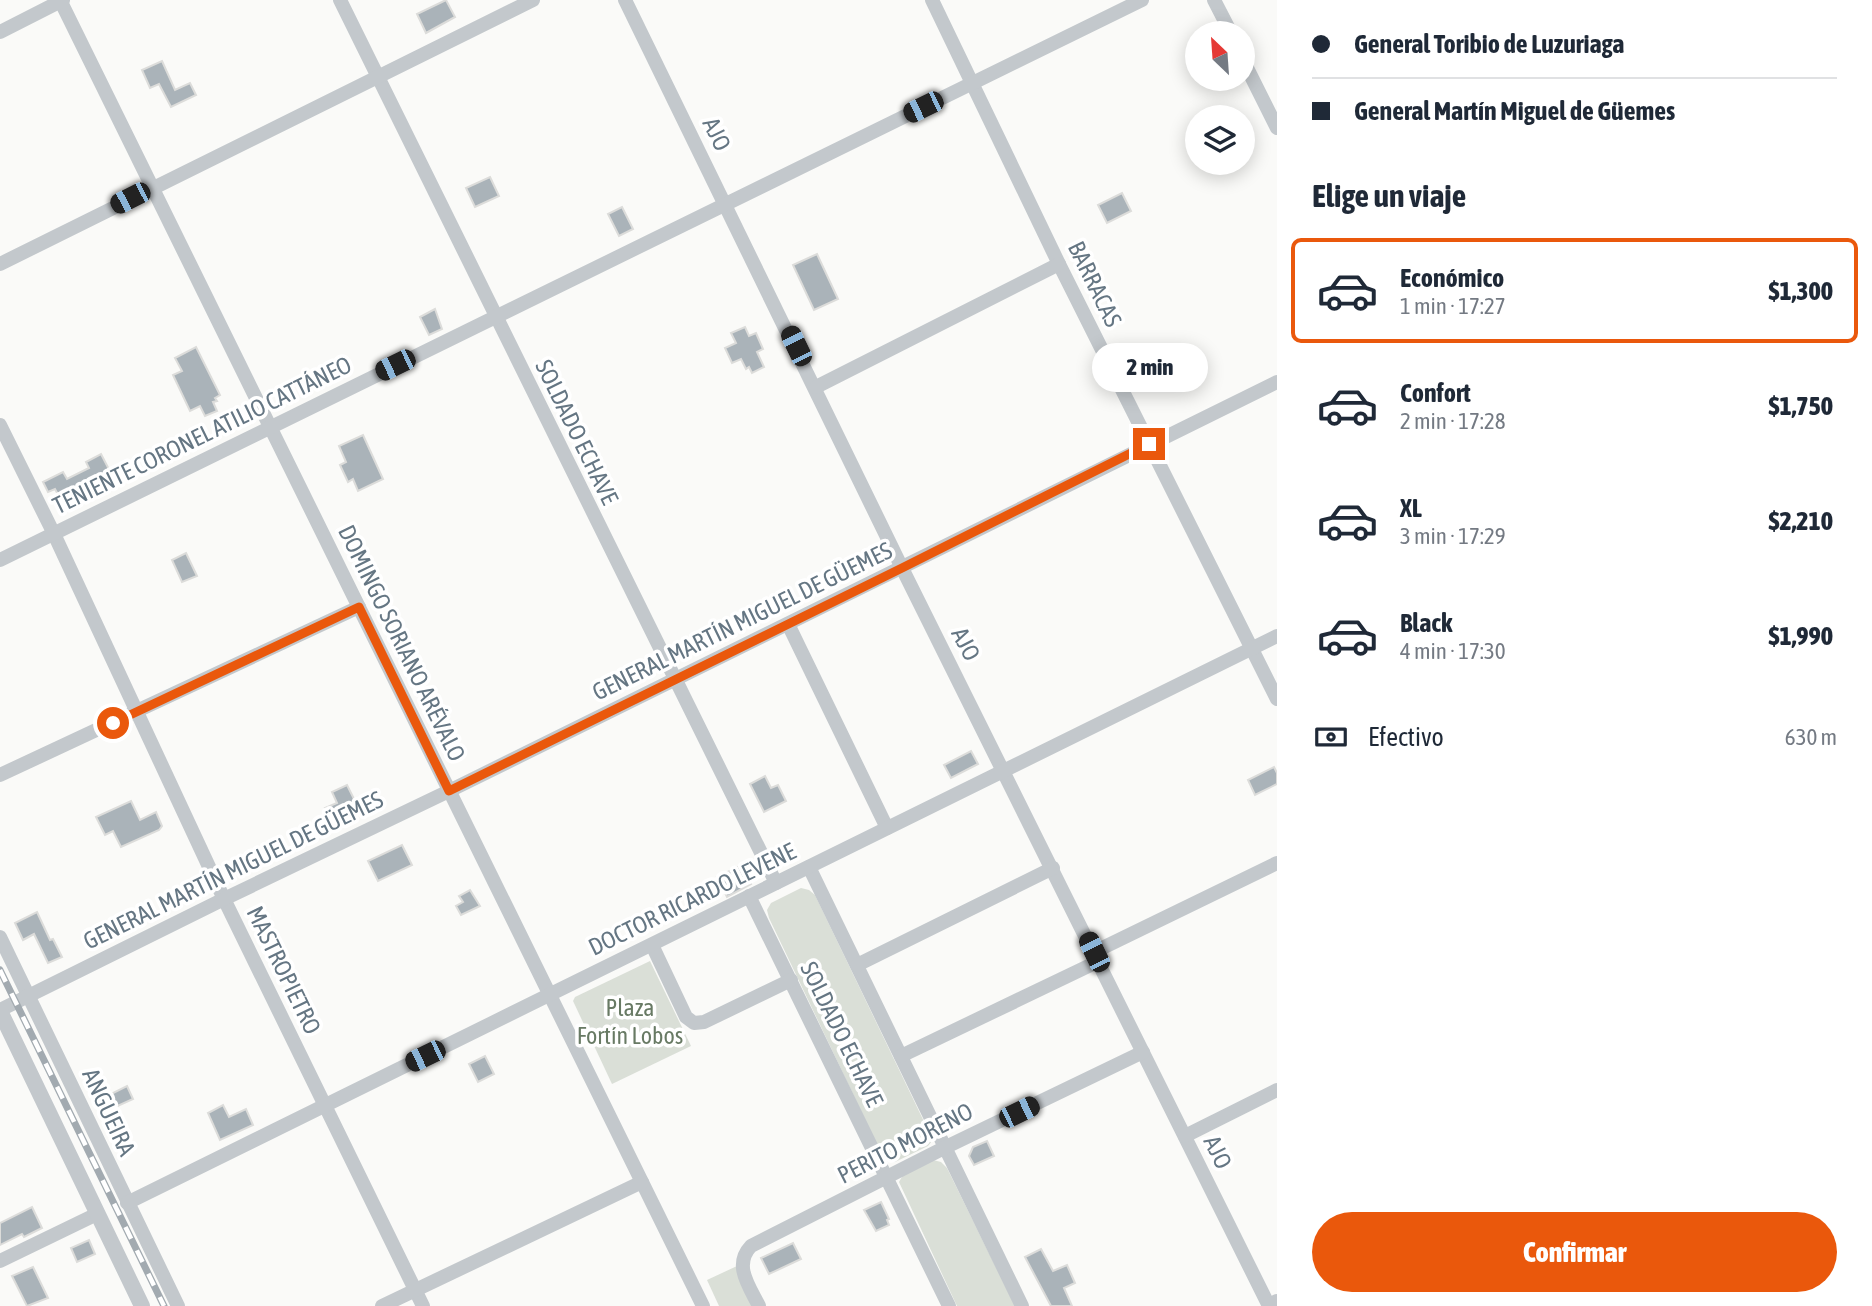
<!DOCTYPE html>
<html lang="es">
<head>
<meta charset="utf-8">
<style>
  body { margin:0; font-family:"Asap Condensed",sans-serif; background:#f6f6f7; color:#1f2937; height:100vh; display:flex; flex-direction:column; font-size:26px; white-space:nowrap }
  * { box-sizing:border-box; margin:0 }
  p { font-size:23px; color:#747a83 }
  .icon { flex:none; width:38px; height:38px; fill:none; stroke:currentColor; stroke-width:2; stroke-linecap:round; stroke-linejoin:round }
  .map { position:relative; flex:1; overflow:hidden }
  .drawer { display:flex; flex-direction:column; background:#fff; width:595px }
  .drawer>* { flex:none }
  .hud { display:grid; align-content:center; height:154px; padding:0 35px; background:#fff }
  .needle { width:46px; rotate:335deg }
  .fabs { position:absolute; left:1185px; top:21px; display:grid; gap:14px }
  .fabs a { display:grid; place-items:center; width:70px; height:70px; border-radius:50%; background:#fff; box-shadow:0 4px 18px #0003; font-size:35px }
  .end { position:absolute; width:32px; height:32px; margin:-16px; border:9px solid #ea580c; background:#fff; box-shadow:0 0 0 4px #fff }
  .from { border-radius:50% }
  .bubble { position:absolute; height:49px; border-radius:24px; background:#fff; box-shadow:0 4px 18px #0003; font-size:23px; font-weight:800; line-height:49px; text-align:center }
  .car { position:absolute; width:21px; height:42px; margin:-21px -10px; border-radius:9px; box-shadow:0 0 5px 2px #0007; background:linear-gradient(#222 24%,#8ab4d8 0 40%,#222 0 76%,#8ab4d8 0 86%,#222 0) }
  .hud b { display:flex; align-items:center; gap:24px; height:66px; font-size:26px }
  .hud b+b { border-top:2px solid #e0e1e3 }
  .hud i { width:18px; height:18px; background:#1f2937 }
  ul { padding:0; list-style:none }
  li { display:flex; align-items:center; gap:21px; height:105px; margin:0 14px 10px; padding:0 21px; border:4px solid transparent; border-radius:10px }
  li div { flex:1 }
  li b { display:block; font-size:26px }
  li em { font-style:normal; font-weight:800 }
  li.current { border-color:#ea580c }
  li>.icon { width:63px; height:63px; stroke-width:1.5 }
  h2 { padding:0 35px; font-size:32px; line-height:84px }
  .pay { display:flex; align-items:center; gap:18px; height:77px; padding:0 35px; font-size:26px }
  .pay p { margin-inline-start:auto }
  .cta { display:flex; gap:14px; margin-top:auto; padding:14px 35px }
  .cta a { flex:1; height:80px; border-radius:42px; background:#ea580c; color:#fff; font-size:28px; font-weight:800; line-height:80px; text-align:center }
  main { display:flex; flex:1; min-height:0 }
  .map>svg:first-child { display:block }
  .green { fill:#dadfd7 }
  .building { fill:#aab3b9; stroke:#dcdcda; stroke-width:2 }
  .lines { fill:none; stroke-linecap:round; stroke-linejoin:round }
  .minor { stroke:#c3c8cc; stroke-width:14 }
  .tertiary { stroke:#c3c8cc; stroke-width:16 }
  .rail-casing { stroke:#a2aab0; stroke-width:7 }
  .rail { stroke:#fff; stroke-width:4.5; stroke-dasharray:13; stroke-linecap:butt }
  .route { stroke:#ea580c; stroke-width:9 }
  .labels { text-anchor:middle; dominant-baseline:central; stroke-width:7; stroke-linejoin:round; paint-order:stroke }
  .street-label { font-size:24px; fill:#657683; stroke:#fff }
  .park-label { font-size:24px; fill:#687a64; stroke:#fff }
</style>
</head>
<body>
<main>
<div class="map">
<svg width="1277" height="1306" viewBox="0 0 1277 1306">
  <rect width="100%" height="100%" fill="#fafaf8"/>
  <g class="green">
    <path d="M801 888 809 890 815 895 930 1134 932 1141 928 1146 895 1162H888L883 1157 769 918 767 910 771 903Z"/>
    <path d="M650 961 691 1046 612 1084 573 1001 575 997Z"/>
    <path d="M933 1160 941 1162 947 1168 1015 1306H957L899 1182 903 1175Z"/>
    <path d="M737 1266 756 1306H719L707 1280Z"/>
  </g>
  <g class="building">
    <path d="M446 0 455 17 426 33 417 14Z"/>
    <path d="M162 61 175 90 190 83 196 95 171 107 159 84 150 88 142 70Z"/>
    <path d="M490 177 499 196 475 207 466 188Z"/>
    <path d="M1122 193 1131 211 1107 223 1098 205Z"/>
    <path d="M622 207 633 229 619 236 608 214Z"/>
    <path d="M817 254 838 299 814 310 793 265Z"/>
    <path d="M435 309 442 329 429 335 420 317Z"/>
    <path d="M745 327 749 336 756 333 763 349 757 352 764 367 752 373 749 367 746 369 741 359 732 363 725 348 736 343 731 333Z"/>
    <path d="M196 347 220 395 215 398 217 401 213 402 217 411 205 416 200 406 190 411 173 375 182 371 175 358Z"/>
    <path d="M363 435 383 479 358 491 353 479 348 482 340 465 346 462 339 446Z"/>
    <path d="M101 454 115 481 63 504 55 489 48 492 43 482 63 472 67 479 89 468 86 462Z"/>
    <path d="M186 553 197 576 182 582 172 560Z"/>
    <path d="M971 751 978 764 951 778 944 765Z"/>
    <path d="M1274 767 1277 773V784L1255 795 1248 780Z"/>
    <path d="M765 776 771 788 778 785 786 801 764 812 750 784Z"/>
    <path d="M347 785 359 809 332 822 325 808 337 803 332 792Z"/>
    <path d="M131 801 140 820 156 812 162 826 159 830 121 847 113 831 105 835 96 817Z"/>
    <path d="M402 845 412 865 378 881 368 861Z"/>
    <path d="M742 865 751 884 727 897 717 877Z"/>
    <path d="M470 890 480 906 461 915 456 906 463 902 459 896Z"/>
    <path d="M37 912 50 940 53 939 62 957 48 963 34 934 23 940 15 923Z"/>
    <path d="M485 1056 494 1074 478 1082 469 1064Z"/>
    <path d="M127 1086 133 1099 111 1109 105 1097Z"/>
    <path d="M223 1105 229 1117 246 1109 253 1125 220 1140 208 1113Z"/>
    <path d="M987 1141 994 1156 974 1165 969 1156 973 1147Z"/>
    <path d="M881 1202 889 1219 887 1220 889 1225 876 1231 864 1210Z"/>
    <path d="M32 1207 42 1228 24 1237 22 1234 0 1245V1223Z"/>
    <path d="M89 1240 95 1254 77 1262 71 1248Z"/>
    <path d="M793 1243 801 1259 769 1274 761 1258Z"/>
    <path d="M1041 1249 1053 1271 1067 1265 1075 1283 1064 1288 1072 1306H1051L1025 1257Z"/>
    <path d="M33 1267 48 1298 27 1306 12 1276Z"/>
  </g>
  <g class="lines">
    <g class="minor">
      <path d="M60 0 703 1306"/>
      <path d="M340 0 776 883"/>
      <path d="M625 0 902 568 1269 1306"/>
      <path d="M932 0 1059 264 1277 699"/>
      <path d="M1214 0 1231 33"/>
      <path d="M0 32 63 0"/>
      <path d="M1242 58 1277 128"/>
      <path d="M0 264 533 0"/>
      <path d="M816 387 1059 264"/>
      <path d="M0 425 54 534 224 899 423 1306"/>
      <path d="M0 560 1142 0"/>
      <path d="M788 624 887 828"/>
      <path d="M0 775 359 607"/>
      <path d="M809 867 1022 1306"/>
      <path d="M749 896 949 1306"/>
      <path d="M0 937 178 1306"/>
      <path d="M652 945 686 1017 694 1023 704 1022 791 980"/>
      <path d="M1094 952 1277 863"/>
      <path d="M857 965 1053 868"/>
      <path d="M0 1010 224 899 449 791 1277 382"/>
      <path d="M901 1056 1099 961"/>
      <path d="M1185 1136 1277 1090"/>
      <path d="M127 1203 1277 636"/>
      <path d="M0 1261 97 1214"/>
      <path d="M382 1306 642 1182"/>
      <path d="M759 1306C749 1286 733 1265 751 1246L944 1148 1143 1052"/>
    </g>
    <g class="tertiary">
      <path d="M0 1011 142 1306"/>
      <path d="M1270 1306 1277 1302"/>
    </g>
    <g class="rail-casing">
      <path id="rail" d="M0 970 164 1306"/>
    </g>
    <use href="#rail" class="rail"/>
  </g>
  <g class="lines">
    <path class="route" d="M113 723 359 607 449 791 902 568 1149 444"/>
  </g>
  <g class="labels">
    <g class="street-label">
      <text transform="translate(717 134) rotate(64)">AJO</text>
      <text transform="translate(1095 284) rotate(64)">BARRACAS</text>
      <text transform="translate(577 432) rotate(64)">SOLDADO ECHAVE</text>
      <text transform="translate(202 435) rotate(-26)">TENIENTE CORONEL ATILIO CATTÁNEO</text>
      <text transform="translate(742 621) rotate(-26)">GENERAL MARTÍN MIGUEL DE GÜEMES</text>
      <text transform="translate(402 643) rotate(64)">DOMINGO SORIANO ARÉVALO</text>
      <text transform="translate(966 644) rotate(63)">AJO</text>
      <text transform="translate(233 870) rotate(-26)">GENERAL MARTÍN MIGUEL DE GÜEMES</text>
      <text transform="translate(692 899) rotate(-26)">DOCTOR RICARDO LEVENE</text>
      <text transform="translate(284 970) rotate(64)">MASTROPIETRO</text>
      <text transform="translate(842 1034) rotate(64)">SOLDADO ECHAVE</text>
      <text transform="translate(109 1112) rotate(65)">ANGUEIRA</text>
      <text transform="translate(905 1143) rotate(-27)">PERITO MORENO</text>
      <text transform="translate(1218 1152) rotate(64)">AJO</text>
    </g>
    <g class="park-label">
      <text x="630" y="1007">Plaza<tspan x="630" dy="28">Fortín Lobos</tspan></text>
    </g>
  </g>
</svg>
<div class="fabs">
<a><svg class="needle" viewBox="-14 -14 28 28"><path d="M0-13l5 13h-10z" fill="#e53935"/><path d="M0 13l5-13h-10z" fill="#747a83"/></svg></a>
<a><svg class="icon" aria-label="layers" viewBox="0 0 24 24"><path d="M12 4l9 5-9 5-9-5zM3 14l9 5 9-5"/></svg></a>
</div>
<i class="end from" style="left:113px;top:723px"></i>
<i class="end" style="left:1149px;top:444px"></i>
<div class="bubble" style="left:1092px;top:343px;width:116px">2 min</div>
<i class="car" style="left:923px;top:107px;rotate:244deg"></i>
<i class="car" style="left:130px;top:198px;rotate:243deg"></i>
<i class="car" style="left:796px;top:346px;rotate:334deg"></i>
<i class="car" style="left:395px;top:365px;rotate:244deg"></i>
<i class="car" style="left:1094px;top:952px;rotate:334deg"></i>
<i class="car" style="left:425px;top:1056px;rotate:244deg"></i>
<i class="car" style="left:1019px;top:1112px;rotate:64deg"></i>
</div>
<section class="drawer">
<div class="hud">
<b><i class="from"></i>General Toribio de Luzuriaga</b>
<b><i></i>General Martín Miguel de Güemes</b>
</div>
<h2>Elige un viaje</h2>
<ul>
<li class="current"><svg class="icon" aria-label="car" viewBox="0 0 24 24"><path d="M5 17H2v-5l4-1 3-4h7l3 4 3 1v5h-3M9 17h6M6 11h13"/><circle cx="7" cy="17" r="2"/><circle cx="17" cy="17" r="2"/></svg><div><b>Económico</b><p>1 min · 17:27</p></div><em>$1,300</em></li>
<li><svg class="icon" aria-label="car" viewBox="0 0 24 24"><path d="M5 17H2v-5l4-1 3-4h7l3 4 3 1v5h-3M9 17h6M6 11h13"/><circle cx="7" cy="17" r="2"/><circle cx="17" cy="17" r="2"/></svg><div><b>Confort</b><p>2 min · 17:28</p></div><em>$1,750</em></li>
<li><svg class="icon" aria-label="car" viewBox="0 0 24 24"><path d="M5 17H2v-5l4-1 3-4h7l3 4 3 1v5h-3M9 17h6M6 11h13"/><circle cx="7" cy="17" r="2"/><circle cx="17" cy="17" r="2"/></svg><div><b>XL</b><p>3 min · 17:29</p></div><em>$2,210</em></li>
<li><svg class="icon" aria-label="car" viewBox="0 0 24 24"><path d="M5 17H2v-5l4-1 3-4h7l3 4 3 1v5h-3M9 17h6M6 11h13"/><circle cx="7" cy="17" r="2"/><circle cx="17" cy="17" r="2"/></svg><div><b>Black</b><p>4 min · 17:30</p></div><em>$1,990</em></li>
</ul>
<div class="pay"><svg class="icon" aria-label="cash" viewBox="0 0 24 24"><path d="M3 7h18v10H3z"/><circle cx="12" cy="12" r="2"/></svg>Efectivo<p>630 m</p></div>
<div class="cta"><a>Confirmar</a></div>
</section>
</main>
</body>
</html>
